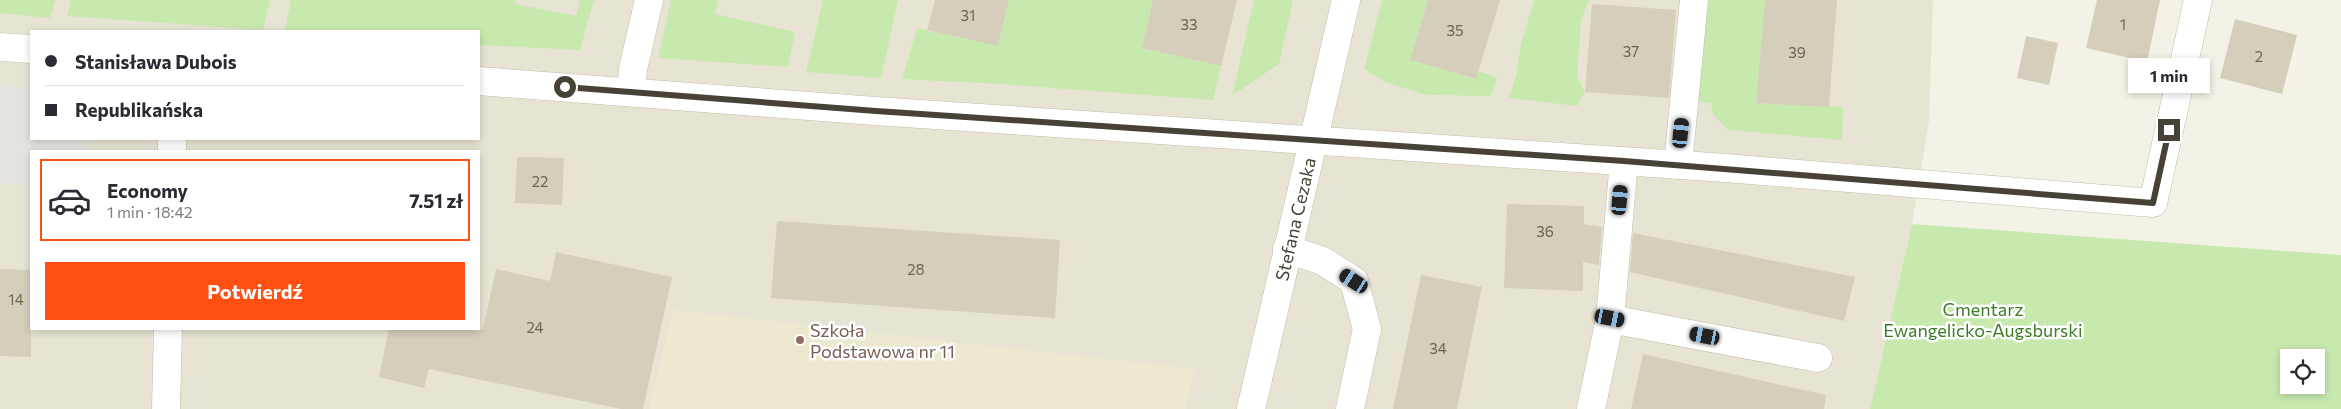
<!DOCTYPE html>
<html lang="pl">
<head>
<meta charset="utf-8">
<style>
  body { margin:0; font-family:Commissioner,sans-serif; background:#f7f7f7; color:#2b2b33; height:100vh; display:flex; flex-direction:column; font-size:19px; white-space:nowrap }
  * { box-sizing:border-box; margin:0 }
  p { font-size:16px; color:#7c7c81 }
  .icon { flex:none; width:28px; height:28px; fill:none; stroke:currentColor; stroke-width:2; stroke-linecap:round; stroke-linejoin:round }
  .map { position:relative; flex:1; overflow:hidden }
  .panel { position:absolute; left:30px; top:150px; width:450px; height:180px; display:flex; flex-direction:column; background:#fff; border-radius:0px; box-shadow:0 2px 8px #0003 }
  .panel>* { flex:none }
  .top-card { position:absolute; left:30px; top:30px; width:450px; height:110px; border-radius:0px; box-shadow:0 2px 8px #0003; display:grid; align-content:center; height:110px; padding:0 15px; background:#fff }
  .buttons { position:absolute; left:2280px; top:349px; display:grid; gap:10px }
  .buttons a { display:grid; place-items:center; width:45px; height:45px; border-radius:0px; background:#fff; box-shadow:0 2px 8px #0003; font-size:25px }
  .end { position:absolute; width:22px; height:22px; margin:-11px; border:6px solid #474235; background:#fff; box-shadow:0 0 0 2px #fff }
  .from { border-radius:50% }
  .bubble { position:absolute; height:35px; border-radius:0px; background:#fff; box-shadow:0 2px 8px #0003; font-size:16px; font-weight:700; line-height:35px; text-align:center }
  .car { position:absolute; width:15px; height:30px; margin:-15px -8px; border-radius:6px; box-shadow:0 0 4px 1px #0007; background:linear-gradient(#222 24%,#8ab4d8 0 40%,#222 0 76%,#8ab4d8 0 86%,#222 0) }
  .top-card b { display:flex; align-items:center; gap:18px; height:48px; font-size:19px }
  .top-card b+b { border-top:1px solid #e1e1e2 }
  .top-card i { width:12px; height:12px; background:#2b2b33 }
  ul { padding:9px 0 0; list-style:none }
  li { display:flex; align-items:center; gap:15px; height:82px; margin:0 10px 8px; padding:0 5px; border:2px solid transparent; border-radius:0px }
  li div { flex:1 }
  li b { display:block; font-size:19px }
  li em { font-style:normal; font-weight:700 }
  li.current { border-color:#ff4f12 }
  li>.icon { width:45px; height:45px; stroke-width:1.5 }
  .action { display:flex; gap:10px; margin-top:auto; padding:10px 15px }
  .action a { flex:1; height:58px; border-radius:0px; background:#ff4f12; color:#fff; font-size:20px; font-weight:700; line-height:58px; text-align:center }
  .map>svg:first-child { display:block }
  .residential { fill:#e8e4d4; fill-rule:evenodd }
  .education { fill:#ede8d0 }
  .green { fill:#c8e9ae; fill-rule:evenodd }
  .parking { fill:#e4e3de }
  .building { fill:#d5cebb }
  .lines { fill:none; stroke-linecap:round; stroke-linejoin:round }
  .minor-casing { stroke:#c2bdab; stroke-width:29 }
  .minor { stroke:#fff; stroke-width:28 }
  .route { stroke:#474235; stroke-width:6 }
  .education-dot { fill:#8d6e63; stroke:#fff; stroke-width:2 }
  .labels { text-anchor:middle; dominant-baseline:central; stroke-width:5; stroke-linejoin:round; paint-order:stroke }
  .number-label { font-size:15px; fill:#6a6556 }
  .street-label { font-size:18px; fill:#474235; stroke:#fff }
  .park-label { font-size:18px; fill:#3d7a27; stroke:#fff }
  .education-label { font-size:18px; fill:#785e54; stroke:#fff; text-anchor:start }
</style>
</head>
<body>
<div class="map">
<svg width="2341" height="409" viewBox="0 0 2341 409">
  <rect width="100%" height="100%" fill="#f4f1e6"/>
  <path class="residential" d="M0 0H1933L1929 121 1912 224 1870 409H0ZM31 31H479V139H31ZM31 151H479V329H31Z"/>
  <path class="education" d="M673 310 1194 369 1185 409H649Z"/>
  <g class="green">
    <path d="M0 0H55L50 18 0 13Z"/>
    <path d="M71 0H270L263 30 67 16Z"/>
    <path d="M291 0H516L515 4 576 16 580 0H594L580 50 479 45V31H285Z"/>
    <path d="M671 0H718L715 14 795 32 788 67 658 58Z"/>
    <path d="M823 0H898L881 78 806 72Z"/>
    <path d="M1009 0H1153L1142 48 1221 66 1213 100 1000 84 902 79 917 28 998 46Z"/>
    <path d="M1254 0H1293L1279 64 1232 96Z"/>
    <path d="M1382 0H1428L1410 60 1475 79 1478 71 1497 77 1491 96 1427 95 1385 82 1364 69Z"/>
    <path d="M1534 0H1589L1581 21 1577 77 1585 92 1577 106 1509 98 1516 75 1521 44Z"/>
    <path d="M1704 0H1765L1756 103 1843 107 1842 140 1728 130 1713 115 1711 103 1694 101Z"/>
    <path d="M1912 224 2341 255V409H1870ZM2289 358H2316V385H2289Z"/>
  </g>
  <path class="parking" d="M0 86 31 88V139H91L90 151H31V185L0 183Z"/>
  <g class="building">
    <path d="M935 0H1009L998 46 927 30Z"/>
    <path d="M1153 0H1237L1221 66 1142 48Z"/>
    <path d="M1428 0H1500L1476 79 1410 60Z"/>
    <path d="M1765 0H1837L1829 107 1756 103Z"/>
    <path d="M2097 0H2160L2147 62 2086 48Z"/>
    <path d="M1592 4 1676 10 1669 98 1585 92Z"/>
    <path d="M2235 19 2297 35 2282 94 2220 78Z"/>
    <path d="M2026 36 2058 43 2049 85 2017 78Z"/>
    <path d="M517 157 564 158 562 205 515 203Z"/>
    <path d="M1507 204 1584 206V224L1602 227 1599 265 1583 262V291L1504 288Z"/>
    <path d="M777 221 1060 240 1055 318 771 298Z"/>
    <path d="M1633 233 1855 277 1844 321 1630 272Z"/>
    <path d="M556 252 672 277 643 409H621L429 369 424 388 379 377 389 329H483L496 269 550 281Z"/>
    <path d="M0 269 31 270V357L0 356Z"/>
    <path d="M1421 275 1482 287 1457 409H1393Z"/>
    <path d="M1643 354 1826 395 1824 409H1631Z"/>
  </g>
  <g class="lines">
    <g class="minor-casing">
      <g id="minor">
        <path d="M0 47 31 49"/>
        <path d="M479 81 875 111 1726 168 2153 203 2198 0"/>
        <path d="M631 92 633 69 649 0"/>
        <path d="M172 151V139"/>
        <path d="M1678 165 1694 0"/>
        <path d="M1287 249 1323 261 1354 281 1367 329 1350 409"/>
        <path d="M1610 319 1818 358"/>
        <path d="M166 409 168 329"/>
        <path id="s1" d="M1251 409 1346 0"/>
        <path d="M1591 409 1610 319 1624 161"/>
      </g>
    </g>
    <use href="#minor" class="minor"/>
  </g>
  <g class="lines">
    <path class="route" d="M565 87 876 111 1624 161 2153 203 2169 130"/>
  </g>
  <circle class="education-dot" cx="800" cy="340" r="5"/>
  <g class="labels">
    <g class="number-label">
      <text x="968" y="15">31</text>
      <text x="1189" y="24">33</text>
      <text x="2123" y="24">1</text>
      <text x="1455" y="30">35</text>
      <text x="1631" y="51">37</text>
      <text x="1797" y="52">39</text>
      <text x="2259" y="56">2</text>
      <text x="540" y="181">22</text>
      <text x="1545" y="231">36</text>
      <text x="916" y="269">28</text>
      <text x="16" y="299">14</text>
      <text x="535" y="327">24</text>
      <text x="1438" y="348">34</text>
    </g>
    <g class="street-label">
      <text stroke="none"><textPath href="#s1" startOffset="195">Stefana Cezaka</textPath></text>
    </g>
    <g class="park-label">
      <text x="1983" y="309">Cmentarz<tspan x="1983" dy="21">Ewangelicko-Augsburski</tspan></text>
    </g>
    <g class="education-label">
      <text x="810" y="330">Szkoła<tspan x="810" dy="21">Podstawowa nr 11</tspan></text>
    </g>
  </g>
</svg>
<div class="buttons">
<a><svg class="icon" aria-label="locate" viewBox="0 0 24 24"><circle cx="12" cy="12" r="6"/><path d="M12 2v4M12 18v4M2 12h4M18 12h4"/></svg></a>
</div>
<i class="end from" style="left:565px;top:87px"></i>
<i class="end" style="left:2169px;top:130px"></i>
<div class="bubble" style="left:2128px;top:58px;width:82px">1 min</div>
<i class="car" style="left:1681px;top:133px;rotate:6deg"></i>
<i class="car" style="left:1620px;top:200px;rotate:5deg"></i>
<i class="car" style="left:1354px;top:281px;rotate:303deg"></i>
<i class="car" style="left:1610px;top:318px;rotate:101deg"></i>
<i class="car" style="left:1705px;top:336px;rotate:281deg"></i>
<div class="top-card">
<b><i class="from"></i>Stanisława Dubois</b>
<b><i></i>Republikańska</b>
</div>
<section class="panel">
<ul>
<li class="current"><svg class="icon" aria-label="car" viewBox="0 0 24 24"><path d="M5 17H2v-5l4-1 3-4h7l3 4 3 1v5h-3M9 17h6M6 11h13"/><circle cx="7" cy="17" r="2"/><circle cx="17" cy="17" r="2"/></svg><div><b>Economy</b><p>1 min · 18:42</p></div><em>7.51 zł</em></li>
</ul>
<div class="action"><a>Potwierdź</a></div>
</section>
</div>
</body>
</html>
